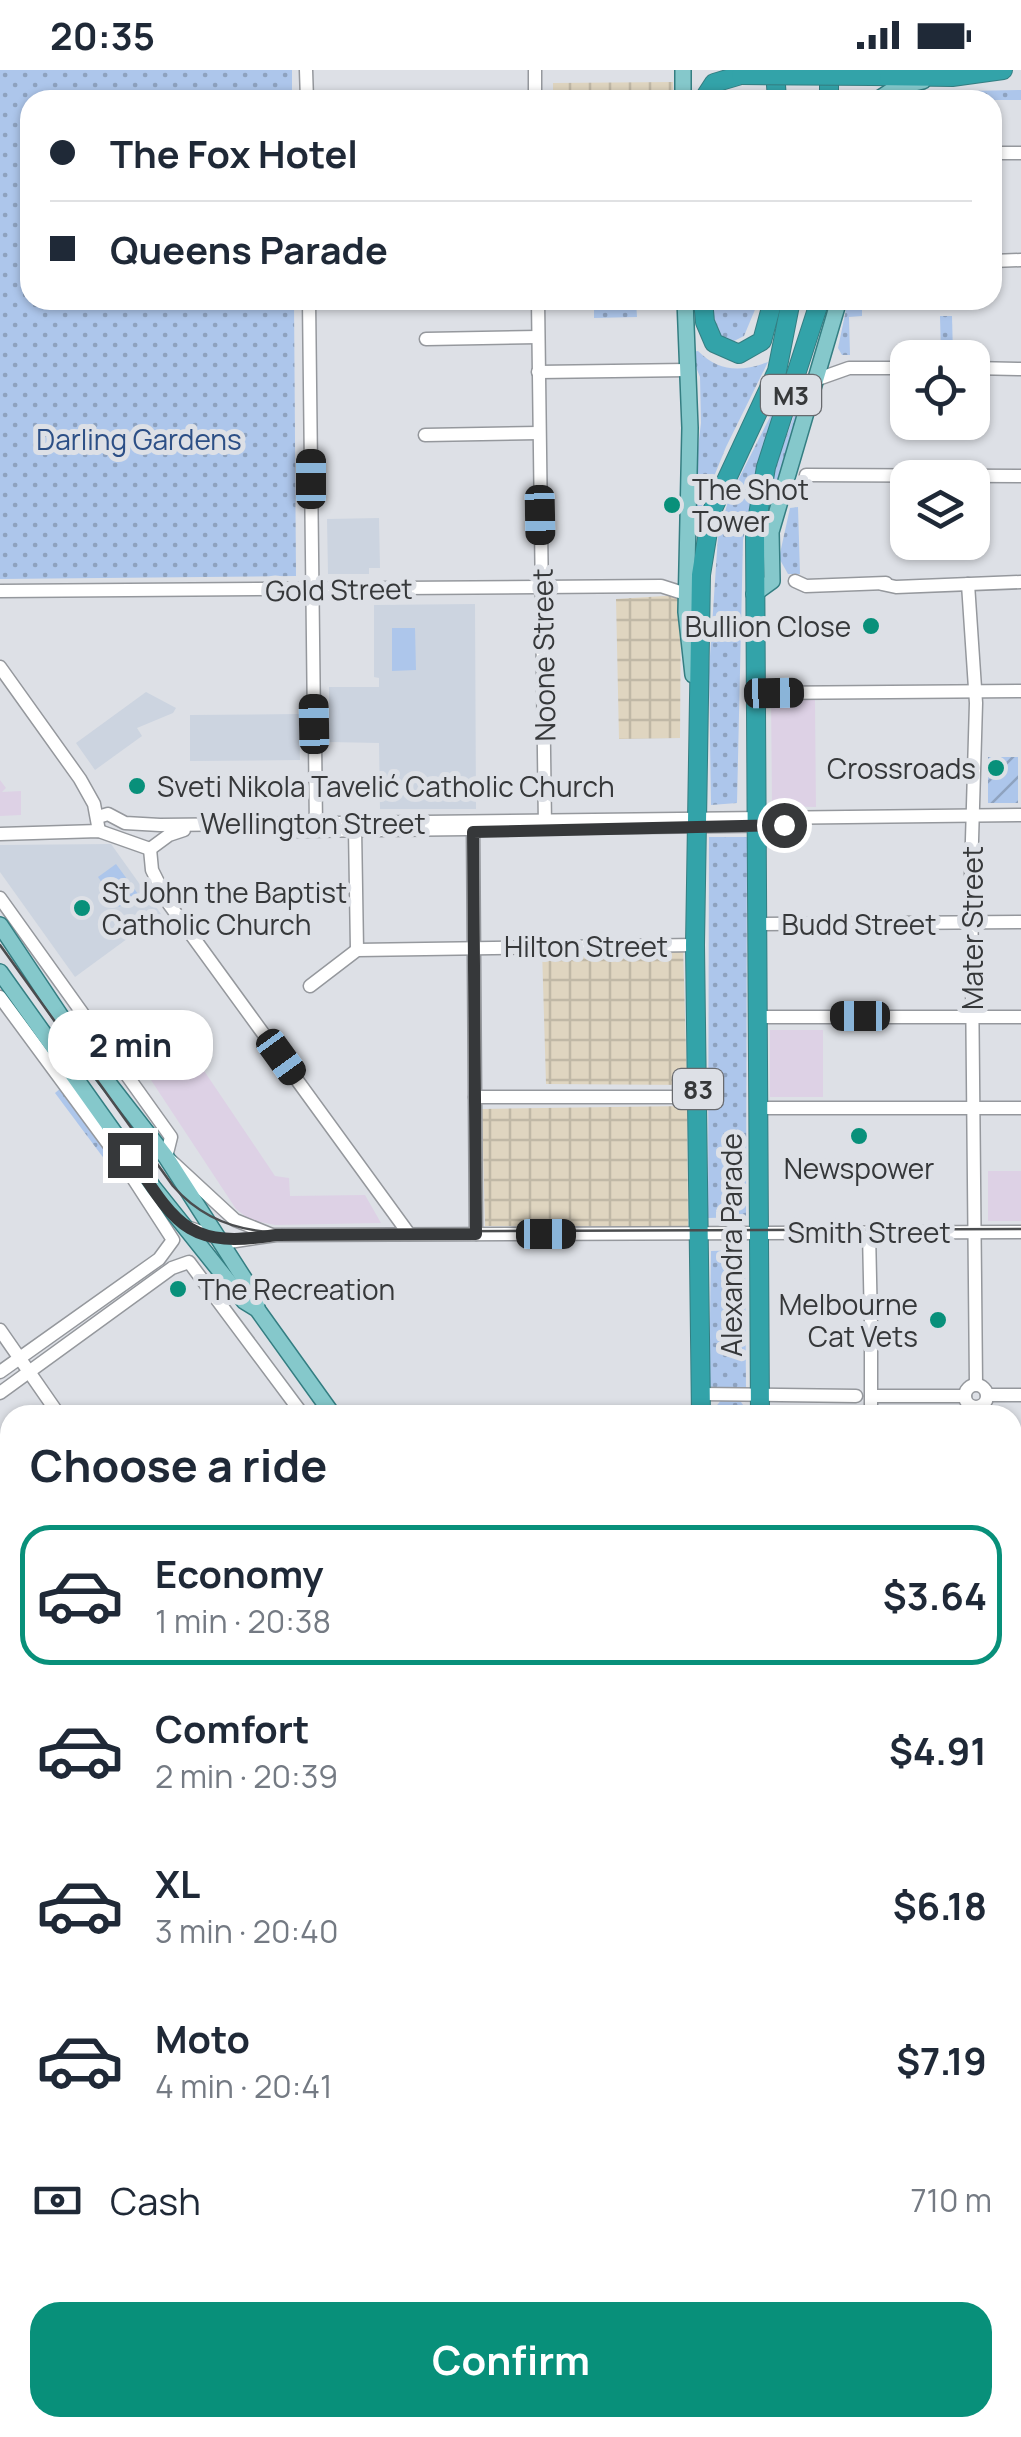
<!DOCTYPE html>
<html lang="en">
<head>
<meta charset="utf-8">
<style>
  body { margin:0; font-family:Manrope,sans-serif; background:#f2f2f3; color:#1f2937; height:100vh; display:flex; flex-direction:column; font-size:38px; white-space:nowrap }
  * { box-sizing:border-box; margin:0 }
  p { font-size:32px; color:#747a83 }
  .icon { flex:none; width:55px; height:55px; fill:none; stroke:currentColor; stroke-width:2; stroke-linecap:round; stroke-linejoin:round }
  .map { position:relative; flex:1; overflow:hidden }
  .side { position:absolute; left:0px; top:1335px; width:1022px; height:1032px; display:flex; flex-direction:column; background:#fff; border-radius:30px 30px 0 0; box-shadow:0 2px 8px #0004 }
  .side>* { flex:none }
  .hud { position:absolute; left:20px; top:20px; width:982px; height:220px; border-radius:30px; box-shadow:0 2px 8px #0004; display:grid; align-content:center; height:220px; padding:0 30px; background:#fff }
  .fabs { position:absolute; left:890px; top:270px; display:grid; gap:20px }
  .fabs a { display:grid; place-items:center; width:100px; height:100px; border-radius:20px; background:#fff; box-shadow:0 2px 8px #0004; font-size:50px }
  .end { position:absolute; width:45px; height:45px; margin:-22px; border:12px solid #36383a; background:#fff; box-shadow:0 0 0 5px #fff }
  .from { border-radius:50% }
  .bubble { position:absolute; height:70px; border-radius:30px; background:#fff; box-shadow:0 2px 8px #0004; font-size:32px; font-weight:700; line-height:70px; text-align:center }
  .car { position:absolute; width:30px; height:60px; margin:-30px -15px; border-radius:12px; box-shadow:0 0 8px 2px #0007; background:linear-gradient(#222 24%,#8ab4d8 0 40%,#222 0 76%,#8ab4d8 0 86%,#222 0) }
  .hud b { display:flex; align-items:center; gap:35px; height:95px; font-size:38px }
  .hud b+b { border-top:2px solid #e0e1e3 }
  .hud i { width:25px; height:25px; background:#1f2937 }
  ul { padding:0; list-style:none }
  li { display:flex; align-items:center; gap:30px; height:140px; margin:0 20px 15px; padding:0 10px; border:5px solid transparent; border-radius:30px }
  li div { flex:1 }
  li b { display:block; font-size:38px }
  li em { font-style:normal; font-weight:700 }
  li.current { border-color:#08907a }
  li>.icon { width:90px; height:90px; stroke-width:1.5 }
  h2 { padding:0 30px; font-size:45px; line-height:120px }
  .pay { display:flex; align-items:center; gap:25px; height:110px; padding:0 30px; font-size:38px }
  .pay p { margin-inline-start:auto }
  .button { display:flex; gap:20px; margin-top:auto; padding:20px 30px }
  .button a { flex:1; height:115px; border-radius:30px; background:#08907a; color:#fff; font-size:40px; font-weight:700; line-height:115px; text-align:center }
  .status { display:flex; justify-content:space-between; align-items:center; height:70px; padding:0 50px; background:#fff; direction:ltr }
  .status svg { height:28px; fill:currentColor }
  .map>svg:first-child { display:block }
  .commercial { fill:#ddd1e5 }
  .industrial { fill:url(#industrial-grid) }
  .built { fill:#ccd4e0 }
  .grass { fill:url(#grass-dots) }
  .garden { fill:url(#garden-furrows) }
  .pitch { fill:#adc6eb }
  .lines { fill:none; stroke-linecap:round; stroke-linejoin:round }
  .minor-casing { stroke:#95989d; stroke-width:15 }
  .major-casing { stroke:#347e82; stroke-width:18 }
  .highway-casing { stroke:#347e82; stroke-width:20 }
  .minor { stroke:#fff; stroke-width:12 }
  .major { stroke:#85c8cb; stroke-width:15 }
  .highway { stroke:#33a3a9; stroke-width:18 }
  .tram { stroke:#4b4d4f; stroke-width:2.5 }
  .highway-bridge-casing { stroke:#347e82; stroke-width:20; stroke-linecap:butt }
  .highway-bridge { stroke:#33a3a9; stroke-width:18 }
  .route { stroke:#36383a; stroke-width:12 }
  .poi-dot { fill:#08907a; stroke:#dde0e6; stroke-width:4 }
  .labels { text-anchor:middle; dominant-baseline:central; stroke-width:10; stroke-linejoin:round; paint-order:stroke }
  .shield { fill:#dde0e6; stroke:#686a6e; stroke-width:2.5 }
  .shield-label { font-size:25px; font-weight:bold; fill:#36383a }
  .park-label { font-size:28px; fill:#2c4f86; stroke:#dde0e6 }
  .poi-label { font-size:28px; fill:#36383a; stroke:#dde0e6; text-anchor:start }
  .street-label { font-size:28px; fill:#36383a; stroke:#dde0e6 }
</style>
</head>
<body>
<div class="status"><b>20:35</b><svg viewBox="0 0 49 12"><path d="M0 12V9h3v3zM5 12V6h3v6zM10 12V3h3v9zM15 12V0h3v12zM26 1h20v11H26zM47 4h2v5h-2z"/></svg></div>
<div class="map">
<svg width="1021" height="2367" viewBox="0 0 1021 2367">
  <defs>
    <pattern id="industrial-grid" width="8" height="8" patternUnits="userSpaceOnUse" patternTransform="scale(2.5)"><rect width="8" height="8" fill="#dfd5c0"/><path d="M0 4h8M4 0v8" fill="none" stroke="#c0b8a6"/></pattern>
    <pattern id="grass-dots" width="8" height="8" patternUnits="userSpaceOnUse" patternTransform="scale(2.5)"><rect width="8" height="8" fill="#adc6eb"/><path d="M2 2h.1M6 6h.1" fill="none" stroke="#8ea2bf" stroke-width="1.8" stroke-linecap="round"/></pattern>
    <pattern id="garden-furrows" width="10" height="10" patternUnits="userSpaceOnUse" patternTransform="scale(2.5)"><rect width="10" height="10" fill="#adc6eb"/><path d="M-1 1l2-2M0 10L10 0M9 11l2-2" fill="none" stroke="#8ea2bf"/></pattern>
  </defs>
  <rect width="100%" height="100%" fill="#dde0e6"/>
  <g class="commercial">
    <path d="M771 629H815L816 737 772 736Z"/>
    <path d="M0 710 6 718 2 722 21 721V745L0 746Z"/>
    <rect x="770" y="960" width="53" height="67"/>
    <path d="M188 977 275 1106 289 1108 290 1126 365 1125 381 1153 275 1155 250 1150 236 1139 147 1004Z"/>
    <rect x="988" y="1101" width="33" height="50"/>
    <path d="M1012 1875H1021V1934H1013Z"/>
    <path d="M1012 1956H1021V2018L1013 2019Z"/>
    <rect x="65" y="2358" width="49" height="9"/>
    <rect x="472" y="2358" width="41" height="9"/>
  </g>
  <g class="industrial">
    <path d="M673 12V30H553V13Z"/>
    <path d="M681 525 680 668 619 669 616 529Z"/>
    <path d="M683 875 687 1015 546 1014 542 879Z"/>
    <path d="M687 1036 688 1156H485L482 1039Z"/>
  </g>
  <g class="built">
    <path d="M379 448 380 498H369V504H328L327 449Z"/>
    <path d="M475 534 476 739H380L379 673 329 672V617H379V608L374 607V535Z"/>
    <path d="M146 622 176 638 173 643 137 658 142 666 95 700 76 673Z"/>
    <path d="M299 644 300 690 190 691V645Z"/>
    <path d="M111 774 161 844 75 907 0 802V775Z"/>
    <path d="M544 2358H695V2367H543Z"/>
  </g>
  <g class="grass">
    <path d="M0 0H292V30H30V230H294L296 506 0 509Z"/>
    <path d="M1021 20V30H892L913 22Z"/>
    <path d="M594 230H636L637 247 594 248Z"/>
    <path d="M708 230H759L744 266 734 271 721 267Z"/>
    <path d="M830 230H835L764 514V455L774 400 807 310Z"/>
    <path d="M848 230H862V246L849 247 850 285H842L838 278Z"/>
    <path d="M940 246H952L953 285H941Z"/>
    <path d="M698 281C719 302 741 302 768 292L726 377 700 441 690 443 701 353 700 307 690 282Z"/>
    <path d="M774 339 743 470 737 733 711 735 709 601 718 466 729 428Z"/>
    <path d="M798 437 800 504H788L779 488 790 438Z"/>
    <path d="M709 767H747L746 1147 708 1148Z"/>
    <path d="M61 1018 120 1098 114 1102 55 1023Z"/>
    <path d="M745 1180 746 1318H709L711 1181Z"/>
    <path d="M721 1330 741 1332 750 1345H710Z"/>
    <path d="M0 1465 10 1485V1938H0Z"/>
  </g>
  <rect class="garden" x="988" y="687" width="30" height="46"/>
  <g class="pitch">
    <path d="M392 558H415L416 600 392 601Z"/>
    <path d="M116 794 138 824 119 837 98 807Z"/>
    <rect x="0" y="1674" width="10" height="241"/>
  </g>
  <g class="lines">
    <g class="minor-casing">
      <g id="minor">
        <path d="M306 0 307 30"/>
        <path d="M535 0V30"/>
        <path d="M992 83H1021"/>
        <path d="M992 191 1021 190"/>
        <path d="M309 230 314 653"/>
        <path d="M538 230 545 757"/>
        <path d="M426 269 538 267"/>
        <path d="M972 298 1021 299"/>
        <path d="M538 302 688 300"/>
        <path d="M818 309 849 298H908"/>
        <path d="M425 365 539 363"/>
        <path d="M806 405 1021 406"/>
        <path d="M795 511 806 516 886 513"/>
        <path d="M882 514 896 517 1021 512"/>
        <path d="M968 514 976 633 971 804 976 1314"/>
        <path d="M0 521 661 516 686 524"/>
        <path d="M0 597 80 709 94 734 99 761"/>
        <path d="M754 623 1021 621"/>
        <path d="M315 671 316 758"/>
        <path d="M98 747 108 744 125 753 160 755 1021 745"/>
        <path d="M473 754 476 1164"/>
        <path d="M355 758 357 880"/>
        <path d="M294 761 804 755"/>
        <path d="M0 764 99 761 150 779"/>
        <path d="M150 779 169 765 184 760"/>
        <path d="M150 779 152 800 169 834 409 1164"/>
        <path d="M0 828 171 1067 166 1087"/>
        <path d="M756 854 1021 852"/>
        <path d="M310 916 357 880 695 875"/>
        <path d="M0 927 129 1102 173 1170 159 1189 0 1302"/>
        <path d="M757 947H1021"/>
        <path d="M475 1027H698"/>
        <path d="M758 1038H1021"/>
        <path d="M169 1089 235 1150 272 1165"/>
        <path d="M187 1157 229 1172 276 1165 1021 1162"/>
        <path d="M869 1162 871 1255"/>
        <path d="M0 1260 59 1345"/>
        <path d="M871 1260V1345"/>
        <circle cx="976" cy="1326" r="11"/>
        <path d="M0 1323 172 1198 189 1192 303 1345"/>
        <path d="M700 1324 856 1326"/>
        <path d="M987 1325H1021"/>
        <path d="M871 1326H965"/>
        <path d="M0 1443 10 1458"/>
        <path d="M1012 1484H1021"/>
        <path d="M1012 1644 1021 1643"/>
        <path d="M1012 1783H1021"/>
        <path d="M1012 1947 1021 1946"/>
        <path d="M0 2088 10 2086"/>
        <path d="M1012 2091H1021"/>
        <path d="M0 2113 10 2120"/>
        <path d="M124 2358V2367"/>
        <path d="M277 2358 278 2367"/>
        <path d="M294 2358V2367"/>
        <path d="M397 2358 412 2367"/>
        <path d="M879 2358 880 2367"/>
        <path d="M985 2358V2367"/>
        <path d="M530 2367V2358"/>
      </g>
    </g>
    <g class="major-casing">
      <g id="major">
        <path d="M683 30V0"/>
        <path d="M877 30 897 17 923 11"/>
        <path d="M685 230 690 358 686 542 693 605"/>
        <path d="M754 524 772 511 771 462 839 230"/>
        <path d="M0 855 86 984 166 1087 256 1227 257 1239"/>
        <path d="M0 902 153 1117 244 1231 257 1239 333 1345"/>
        <path d="M706 2367 708 2358"/>
      </g>
    </g>
    <g class="highway-casing">
      <g id="highway">
        <path d="M775 0 777 30"/>
        <path d="M829 0V30"/>
        <path d="M872 6 952 7 1003 0"/>
        <path d="M703 30 714 13 741 5"/>
        <path d="M703 230 705 252 714 273 739 284 762 271 773 230"/>
        <path d="M701 1345 695 875 701 505 711 443 777 301 791 230"/>
        <path d="M760 1345 755 463 766 397 820 230"/>
        <path d="M0 1952H10"/>
        <path d="M728 2358 730 2367"/>
        <path d="M767 2358V2367"/>
      </g>
    </g>
    <use href="#minor" class="minor"/>
    <use href="#major" class="major"/>
    <use href="#highway" class="highway"/>
    <g class="tram">
      <path d="M0 875 173 1116C199 1146 233 1160 272 1162L1021 1159"/>
      <path d="M1012 1944H1021"/>
      <path d="M0 1950H10"/>
    </g>
    <g class="highway-bridge-casing">
      <path id="highway-bridge" d="M741 5 872 6"/>
    </g>
    <use href="#highway-bridge" class="highway-bridge"/>
  </g>
  <g class="lines">
    <path class="route" d="M130 1085C177 1156 188 1179 276 1165L476 1164 473 762 784 755"/>
  </g>
  <g class="poi-dot">
    <circle cx="672" cy="435" r="10"/>
    <circle cx="871" cy="556" r="10"/>
    <circle cx="996" cy="698" r="10"/>
    <circle cx="137" cy="716" r="10"/>
    <circle cx="82" cy="838" r="10"/>
    <circle cx="859" cy="1066" r="10"/>
    <circle cx="178" cy="1219" r="10"/>
    <circle cx="938" cy="1250" r="10"/>
  </g>
  <g class="labels">
    <g class="shield">
      <rect x="761" y="305" width="60" height="40" rx="8"/>
      <rect x="673" y="999" width="50" height="40" rx="8"/>
    </g>
    <g class="shield-label">
      <text x="791" y="325">M3</text>
      <text x="698" y="1019">83</text>
    </g>
    <g class="park-label">
      <text x="139" y="369">Darling Gardens</text>
    </g>
    <g class="poi-label">
      <text x="692" y="419">The Shot<tspan x="692" dy="32">Tower</tspan></text>
      <text x="851" y="556" text-anchor="end">Bullion Close</text>
      <text x="976" y="698" text-anchor="end">Crossroads</text>
      <text x="157" y="716">Sveti Nikola Tavelić Catholic Church</text>
      <text x="102" y="822">St John the Baptist<tspan x="102" dy="32">Catholic Church</tspan></text>
      <text x="859" y="1098" text-anchor="middle">Newspower</text>
      <text x="198" y="1219">The Recreation</text>
      <text x="918" y="1234" text-anchor="end">Melbourne<tspan x="918" dy="32">Cat Vets</tspan></text>
    </g>
    <g class="street-label">
      <text transform="translate(339 519) rotate(-1)">Gold Street</text>
      <text transform="translate(543 585) rotate(-91)">Noone Street</text>
      <text x="313" y="753">Wellington Street</text>
      <text x="859" y="854">Budd Street</text>
      <text transform="translate(972 858) rotate(-90)">Mater Street</text>
      <text x="586" y="876">Hilton Street</text>
      <text x="869" y="1162">Smith Street</text>
      <text transform="translate(731 1175) rotate(-90)">Alexandra Parade</text>
    </g>
  </g>
</svg>
<div class="fabs">
<a><svg class="icon" aria-label="locate" viewBox="0 0 24 24"><circle cx="12" cy="12" r="6"/><path d="M12 2v4M12 18v4M2 12h4M18 12h4"/></svg></a>
<a><svg class="icon" aria-label="layers" viewBox="0 0 24 24"><path d="M12 4l9 5-9 5-9-5zM3 14l9 5 9-5"/></svg></a>
</div>
<i class="end from" style="left:784px;top:755px"></i>
<i class="end" style="left:130px;top:1085px"></i>
<div class="bubble" style="left:48px;top:940px;width:165px">2 min</div>
<i class="car" style="left:311px;top:409px;rotate:0deg"></i>
<i class="car" style="left:540px;top:445px;rotate:179deg"></i>
<i class="car" style="left:774px;top:623px;rotate:89deg"></i>
<i class="car" style="left:314px;top:654px;rotate:359deg"></i>
<i class="car" style="left:860px;top:946px;rotate:270deg"></i>
<i class="car" style="left:281px;top:987px;rotate:144deg"></i>
<i class="car" style="left:546px;top:1164px;rotate:90deg"></i>
<div class="hud">
<b><i class="from"></i>The Fox Hotel</b>
<b><i></i>Queens Parade</b>
</div>
<section class="side">
<h2>Choose a ride</h2>
<ul>
<li class="current"><svg class="icon" aria-label="car" viewBox="0 0 24 24"><path d="M5 17H2v-5l4-1 3-4h7l3 4 3 1v5h-3M9 17h6M6 11h13"/><circle cx="7" cy="17" r="2"/><circle cx="17" cy="17" r="2"/></svg><div><b>Economy</b><p>1 min · 20:38</p></div><em>$3.64</em></li>
<li><svg class="icon" aria-label="car" viewBox="0 0 24 24"><path d="M5 17H2v-5l4-1 3-4h7l3 4 3 1v5h-3M9 17h6M6 11h13"/><circle cx="7" cy="17" r="2"/><circle cx="17" cy="17" r="2"/></svg><div><b>Comfort</b><p>2 min · 20:39</p></div><em>$4.91</em></li>
<li><svg class="icon" aria-label="car" viewBox="0 0 24 24"><path d="M5 17H2v-5l4-1 3-4h7l3 4 3 1v5h-3M9 17h6M6 11h13"/><circle cx="7" cy="17" r="2"/><circle cx="17" cy="17" r="2"/></svg><div><b>XL</b><p>3 min · 20:40</p></div><em>$6.18</em></li>
<li><svg class="icon" aria-label="car" viewBox="0 0 24 24"><path d="M5 17H2v-5l4-1 3-4h7l3 4 3 1v5h-3M9 17h6M6 11h13"/><circle cx="7" cy="17" r="2"/><circle cx="17" cy="17" r="2"/></svg><div><b>Moto</b><p>4 min · 20:41</p></div><em>$7.19</em></li>
</ul>
<div class="pay"><svg class="icon" aria-label="cash" viewBox="0 0 24 24"><path d="M3 7h18v10H3z"/><circle cx="12" cy="12" r="2"/></svg>Cash<p>710 m</p></div>
<div class="button"><a>Confirm</a></div>
</section>
</div>
</body>
</html>
